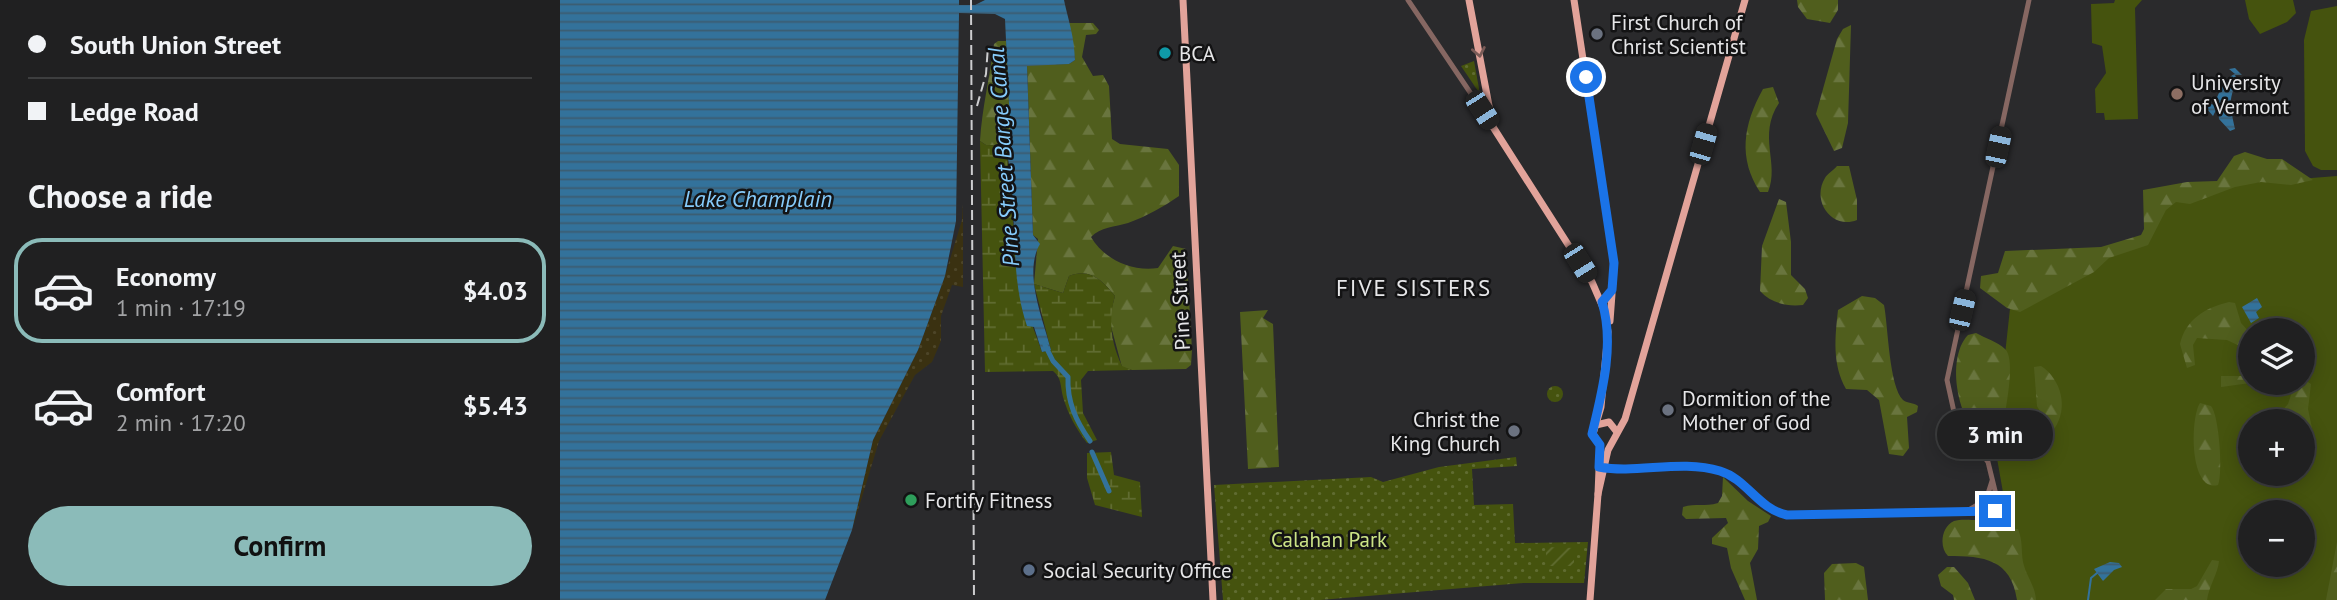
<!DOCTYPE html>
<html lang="en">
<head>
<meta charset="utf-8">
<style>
  body { margin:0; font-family:"PT Sans",sans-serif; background:#2d2d2e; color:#f1f3f6; height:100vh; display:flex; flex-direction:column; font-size:26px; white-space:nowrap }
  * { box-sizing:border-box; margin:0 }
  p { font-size:23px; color:#a2a3a5 }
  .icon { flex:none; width:38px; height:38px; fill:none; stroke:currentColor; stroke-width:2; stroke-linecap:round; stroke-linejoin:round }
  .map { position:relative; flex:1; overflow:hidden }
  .panel { display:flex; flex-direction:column; background:#202021; width:560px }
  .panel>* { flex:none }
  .guide { display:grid; align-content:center; height:154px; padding:0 28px; background:#202021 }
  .tools { position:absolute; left:1678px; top:318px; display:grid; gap:14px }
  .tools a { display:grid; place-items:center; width:77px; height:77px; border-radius:50%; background:#202021; box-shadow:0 4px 18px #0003,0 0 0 2px #3d3e3f; font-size:35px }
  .end { position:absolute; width:32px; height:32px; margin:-16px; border:9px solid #1a73e8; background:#fff; box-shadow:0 0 0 4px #fff }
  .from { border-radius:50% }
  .bubble { position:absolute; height:49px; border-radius:24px; background:#202021; box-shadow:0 4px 18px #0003,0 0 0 2px #3d3e3f; font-size:23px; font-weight:700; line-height:49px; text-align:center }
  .car { position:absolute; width:21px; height:42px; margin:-21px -10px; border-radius:9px; box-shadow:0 0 5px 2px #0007; background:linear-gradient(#222 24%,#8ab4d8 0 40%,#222 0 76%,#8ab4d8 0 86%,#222 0) }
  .guide b { display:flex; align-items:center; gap:24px; height:66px; font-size:26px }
  .guide b+b { border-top:2px solid #3d3e3f }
  .guide i { width:18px; height:18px; background:#f1f3f6 }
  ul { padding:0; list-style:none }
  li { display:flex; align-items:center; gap:21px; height:105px; margin:0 14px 10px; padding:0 14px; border:4px solid transparent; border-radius:28px }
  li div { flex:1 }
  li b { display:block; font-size:26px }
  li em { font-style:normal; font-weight:700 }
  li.on { border-color:#8bbbb9 }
  li>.icon { width:63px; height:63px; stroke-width:1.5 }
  h2 { padding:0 28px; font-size:32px; line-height:84px }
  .action { display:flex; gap:14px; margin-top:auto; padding:14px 28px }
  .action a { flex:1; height:80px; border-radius:42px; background:#8bbbb9; color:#111; font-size:28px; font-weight:700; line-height:80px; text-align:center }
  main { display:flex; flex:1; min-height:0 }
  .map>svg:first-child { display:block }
  .grass { fill:#45530e; fill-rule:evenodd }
  .forest { fill:url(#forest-firs) }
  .wetland { fill:url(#wetland-marsh) }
  .sand { fill:url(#sand-dots) }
  .park { fill:url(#park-dots) }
  .garden { fill:url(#garden-furrows) }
  .water { fill:url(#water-rules) }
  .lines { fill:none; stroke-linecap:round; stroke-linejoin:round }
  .stream { stroke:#33729b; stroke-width:2 }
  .canal { stroke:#33729b; stroke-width:5 }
  .minor { stroke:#866762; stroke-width:5 }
  .major { stroke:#e2a39a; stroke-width:7 }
  .rail { stroke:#cdcdcf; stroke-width:2; stroke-dasharray:10 5; stroke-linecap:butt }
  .oneway { stroke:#7a5b57 }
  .route { stroke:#1a73e8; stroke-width:9 }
  .worship-dot { fill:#6b7280; stroke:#131314; stroke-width:2.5 }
  .culture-dot { fill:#0f9aa8; stroke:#131314; stroke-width:2.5 }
  .education-dot { fill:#8d6e63; stroke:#131314; stroke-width:2.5 }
  .leisure-dot { fill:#2e9e5b; stroke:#131314; stroke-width:2.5 }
  .service-dot { fill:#5c6f8a; stroke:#131314; stroke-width:2.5 }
  .labels { text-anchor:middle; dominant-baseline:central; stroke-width:5; stroke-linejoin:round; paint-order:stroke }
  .poi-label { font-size:21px; fill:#e6e6e8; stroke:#131314; text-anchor:start }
  .street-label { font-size:21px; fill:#e6e6e8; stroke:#131314 }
  .park-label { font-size:21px; fill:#cbe386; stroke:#131314 }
  .water-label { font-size:23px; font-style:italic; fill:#86cbfb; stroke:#131314 }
  .neighbourhood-label { font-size:23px; letter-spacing:2px; fill:#e6e6e8; stroke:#131314 }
</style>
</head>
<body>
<main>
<section class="panel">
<div class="guide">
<b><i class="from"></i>South Union Street</b>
<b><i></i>Ledge Road</b>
</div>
<h2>Choose a ride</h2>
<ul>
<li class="on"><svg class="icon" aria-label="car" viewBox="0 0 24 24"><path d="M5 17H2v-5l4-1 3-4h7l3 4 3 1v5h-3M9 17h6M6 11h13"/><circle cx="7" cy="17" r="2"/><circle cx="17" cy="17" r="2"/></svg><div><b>Economy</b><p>1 min · 17:19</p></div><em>$4.03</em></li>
<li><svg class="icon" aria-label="car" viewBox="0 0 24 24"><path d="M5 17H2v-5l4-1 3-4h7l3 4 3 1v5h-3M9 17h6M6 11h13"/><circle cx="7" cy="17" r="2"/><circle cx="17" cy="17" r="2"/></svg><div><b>Comfort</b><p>2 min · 17:20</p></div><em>$5.43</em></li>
</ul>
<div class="action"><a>Confirm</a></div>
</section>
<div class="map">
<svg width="1777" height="600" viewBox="0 0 1777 600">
  <defs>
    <pattern id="forest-firs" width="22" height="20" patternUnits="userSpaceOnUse" patternTransform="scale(1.75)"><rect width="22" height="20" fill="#505e1d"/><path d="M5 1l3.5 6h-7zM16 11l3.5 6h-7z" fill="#69753e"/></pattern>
    <pattern id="wetland-marsh" width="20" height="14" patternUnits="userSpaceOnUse" patternTransform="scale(1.75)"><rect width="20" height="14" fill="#45530e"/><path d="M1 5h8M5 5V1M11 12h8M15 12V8" fill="none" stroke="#606c31"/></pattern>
    <pattern id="sand-dots" width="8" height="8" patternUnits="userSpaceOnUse" patternTransform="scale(1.75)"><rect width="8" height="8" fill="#3a3111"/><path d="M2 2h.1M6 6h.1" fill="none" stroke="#4d4528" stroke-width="1.8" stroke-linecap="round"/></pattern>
    <pattern id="park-dots" width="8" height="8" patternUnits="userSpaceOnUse" patternTransform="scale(1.75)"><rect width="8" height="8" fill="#45530e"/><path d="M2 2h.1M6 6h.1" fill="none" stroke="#606c31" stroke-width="1.8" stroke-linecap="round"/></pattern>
    <pattern id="garden-furrows" width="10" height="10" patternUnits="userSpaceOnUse" patternTransform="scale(1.75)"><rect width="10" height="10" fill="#45530e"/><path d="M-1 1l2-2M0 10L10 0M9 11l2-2" fill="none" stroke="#606c31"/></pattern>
    <pattern id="water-rules" width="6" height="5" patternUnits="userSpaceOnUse" patternTransform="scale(1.75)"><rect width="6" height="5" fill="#33729b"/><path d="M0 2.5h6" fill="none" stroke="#3c5c70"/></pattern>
  </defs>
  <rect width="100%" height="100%" fill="#2a2a2c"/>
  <g class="grass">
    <path d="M1555 0H1582L1575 8 1578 119 1545 120 1544 113H1536L1535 89 1546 73 1542 46 1532 43 1531 4 1554 3Z"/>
    <path d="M1685 0H1733L1736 13 1727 22 1700 34 1689 19Z"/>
    <path d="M1777 6V170H1761L1753 166 1745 151 1744 40 1751 11Z"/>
    <path d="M1777 176V600H1462L1435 447 1456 253 1584 245V191ZM1690 331H1743V383H1690ZM1690 422H1743V474H1690ZM1690 513H1743V565H1690Z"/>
  </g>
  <g class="forest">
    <path d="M1237 0H1278V10L1270 23 1247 19 1238 7Z"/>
    <path d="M509 23H533L539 30 536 34 526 35 522 57 533 76 543 75 549 86 552 139 560 144 608 149 619 165V196C603 207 587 216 568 223 555 227 540 227 531 237 544 259 571 272 598 268L613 246 626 249 632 350 631 365 626 369 572 370 562 367 549 319 555 296C543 281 530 267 509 276L503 293 474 284 478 239 473 235 467 65 509 64 515 60Z"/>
    <path d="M1291 25 1288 123 1282 148 1274 151 1256 114 1277 39 1283 29Z"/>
    <path d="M438 41H446L451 146 426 145 420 141C422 108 430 76 434 44Z"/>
    <path d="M1213 87 1219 103C1197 136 1220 163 1208 192H1200C1178 158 1183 125 1203 89Z"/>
    <path d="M1685 152 1707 159H1722L1753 180 1731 185 1701 182 1675 187 1630 204 1616 202 1606 210 1588 245 1549 258 1534 272 1460 312 1447 308 1420 288 1421 276 1438 273 1445 251 1541 247 1581 235 1584 229 1583 190 1627 182 1657 181 1674 156Z"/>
    <path d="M1277 166H1289L1297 200V220C1272 230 1251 201 1265 178 1267 174 1274 170 1277 166Z"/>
    <path d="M1219 199 1226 202 1231 242V275L1245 289 1248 298 1243 305C1227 307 1211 303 1200 291L1202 246Z"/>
    <path d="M1302 296 1315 298 1324 305C1328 325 1329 387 1343 400 1348 404 1353 402 1358 406L1357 412 1347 417 1349 448 1343 456 1329 454 1319 400 1307 390 1286 389C1272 364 1275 337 1278 310Z"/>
    <path d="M1669 302 1675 303 1681 323 1690 333V351L1667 340 1637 338 1633 345 1635 365 1627 368 1620 344C1626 319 1645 308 1669 302Z"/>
    <path d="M708 310 703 318 713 324 719 467 688 469 680 312Z"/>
    <path d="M1416 333C1425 338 1438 342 1445 349 1458 361 1442 427 1439 445L1435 447C1400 437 1383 361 1408 335Z"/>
    <path d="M1481 366C1501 379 1509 408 1494 429L1490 428 1477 406 1474 367Z"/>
    <path d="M1690 373V383L1661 387V376H1686Z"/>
    <path d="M1743 379 1751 384 1748 409 1753 433 1750 438 1743 440V422H1712L1728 404 1735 383H1743Z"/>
    <path d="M1640 403 1651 406C1659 415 1663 473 1658 485 1629 493 1630 418 1640 403Z"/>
    <path d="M1163 477 1188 501 1211 516 1208 522 1199 526 1198 549 1190 563 1197 600H1185L1171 568 1167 548 1152 544V538L1168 523 1166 518 1126 519 1122 515 1123 507C1136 503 1145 507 1158 503L1162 496Z"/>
    <path d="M1417 520 1435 528 1458 529C1463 541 1461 551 1463 562 1466 576 1475 585 1476 600H1457C1451 559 1424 556 1388 556 1379 547 1381 527 1394 521 1400 519 1410 520 1417 520Z"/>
    <path d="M1777 542V600H1766Z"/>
    <path d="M1652 560 1659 561C1658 573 1649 586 1647 600H1595L1606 589H1631L1637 586Z"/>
    <path d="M1296 563 1304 567 1308 600H1265L1264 573 1272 564Z"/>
    <path d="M1387 567H1394L1408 583 1415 600H1394L1393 595 1381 586 1378 575Z"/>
  </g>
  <g class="wetland">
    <path d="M420 141 426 145 451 146 447 153 459 289 482 352 491 350 474 284 503 293 509 276C530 267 543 281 555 296 548 320 551 343 562 366L572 370 528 371 521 380 523 413 537 440 527 443C516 429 508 414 503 397 500 386 502 378 493 371L425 372Z"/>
    <path d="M551 452 554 475 580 482 582 517 535 505 527 478V453Z"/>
  </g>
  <path class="sand" d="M403 204V287L392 285 381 316V341L372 362 355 375 319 441 292 530 313 440 358 350 383 282 402 220Z"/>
  <g class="park">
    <path d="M914 61 920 94 901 66Z"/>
    <circle cx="995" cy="394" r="8"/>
    <path d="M956 457 957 466 912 469 914 505 953 504 955 543 1028 542 1024 583H963L760 600H663L654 485 811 477 823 482 879 467Z"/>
  </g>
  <path class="garden" d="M986 547 1014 548V566H986Z"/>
  <g class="water">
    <path d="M0 0H399V5H415L425 0H504C509 23 514 35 515 60L509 64 467 66 473 235 480 244C463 273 483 319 491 350L482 352 474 327 467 326C448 270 459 211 447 153L451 146 445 19 435 14 399 13 396 221 385 276 358 350 313 440 292 530 265 600H0Z"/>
    <path d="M1675 68 1682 75H1675L1677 79C1668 103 1670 104 1675 129L1670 131 1659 119 1658 106 1653 116 1647 109 1650 104 1655 105C1656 96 1667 76 1675 74L1669 69Z"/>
    <path d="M1697 298 1702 307 1696 312 1699 318 1691 323 1682 307Z"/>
    <path d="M1550 562 1559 563 1562 567 1554 570 1543 581 1534 569Z"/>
  </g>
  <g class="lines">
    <path class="stream" d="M1528 600 1531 578 1537 573"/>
    <g class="canal">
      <path d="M485 345 493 361 508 377C507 402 516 421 530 441"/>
      <path d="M532 452 549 491"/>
    </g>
    <g class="minor">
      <path d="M848 0 932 125"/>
      <path d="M1042 468C1080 472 1124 458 1161 471 1190 481 1200 512 1233 516L1440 511 1428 462 1394 412 1387 380 1469 0"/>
      <path d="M1407 511 1426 500 1432 481"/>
    </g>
    <g class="major">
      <path d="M623 0 653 600"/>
      <path d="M909 0 933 127 1032 282 1045 312 1048 332 1041 407 1033 434 1040 445 1038 494"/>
      <path d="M1014 0 1053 256C1054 271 1056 294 1042 302"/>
      <path d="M1050 321 1052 294"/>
      <path d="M1036 425 1049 422 1057 432"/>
      <path d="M1030 600 1038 494 1048 450 1065 419 1185 0"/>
    </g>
    <g class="rail">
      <path d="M411 0 414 600"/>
      <path d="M417 106 426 74 428 46"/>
    </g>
  </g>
  <defs><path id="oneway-chevron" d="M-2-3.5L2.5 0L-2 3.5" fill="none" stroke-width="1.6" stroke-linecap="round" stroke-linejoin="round" transform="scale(1.75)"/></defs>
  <use class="oneway" href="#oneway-chevron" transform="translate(919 52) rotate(79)"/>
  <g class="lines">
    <path class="route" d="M1026 77 1054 263 1052 290 1042 302C1055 344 1042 393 1032 434L1040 445 1039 467C1078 474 1121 459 1160 471 1187 479 1198 509 1227 515L1435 511"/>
  </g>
  <g class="worship-dot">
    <circle cx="1037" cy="34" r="7"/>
    <circle cx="1108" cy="410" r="7"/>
    <circle cx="954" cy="431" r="7"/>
  </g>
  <circle class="culture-dot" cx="605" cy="53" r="7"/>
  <circle class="education-dot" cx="1617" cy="94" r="7"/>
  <circle class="leisure-dot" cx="351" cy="500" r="7"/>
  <circle class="service-dot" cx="469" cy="570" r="7"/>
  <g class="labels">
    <g class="poi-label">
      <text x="1051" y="22">First Church of<tspan x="1051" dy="24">Christ Scientist</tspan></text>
      <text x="619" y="53">BCA</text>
      <text x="1631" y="82">University<tspan x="1631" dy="24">of Vermont</tspan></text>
      <text x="1122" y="398">Dormition of the<tspan x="1122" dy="24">Mother of God</tspan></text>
      <text x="940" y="419" text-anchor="end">Christ the<tspan x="940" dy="24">King Church</tspan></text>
      <text x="365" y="500">Fortify Fitness</text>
      <text x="483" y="570">Social Security Office</text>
    </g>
    <g class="street-label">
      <text transform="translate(620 301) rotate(-93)">Pine Street</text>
    </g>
    <g class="park-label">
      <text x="769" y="539">Calahan Park</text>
    </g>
    <g class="water-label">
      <text transform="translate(443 157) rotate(-94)">Pine Street Barge Canal</text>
      <text x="198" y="198">Lake Champlain</text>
    </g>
    <g class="neighbourhood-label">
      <text x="854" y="287">FIVE SISTERS</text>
    </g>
  </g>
</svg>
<div class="tools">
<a><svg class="icon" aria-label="layers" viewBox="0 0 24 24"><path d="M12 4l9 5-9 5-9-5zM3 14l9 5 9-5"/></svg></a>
<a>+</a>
<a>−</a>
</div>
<i class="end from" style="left:1026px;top:77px"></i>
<i class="end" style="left:1435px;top:511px"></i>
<div class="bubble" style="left:1377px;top:410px;width:116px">3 min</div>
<i class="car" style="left:922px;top:110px;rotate:147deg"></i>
<i class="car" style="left:1143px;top:144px;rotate:16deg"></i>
<i class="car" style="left:1438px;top:147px;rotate:12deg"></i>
<i class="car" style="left:1020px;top:263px;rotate:148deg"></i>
<i class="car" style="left:1402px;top:310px;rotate:13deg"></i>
</div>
</main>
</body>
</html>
